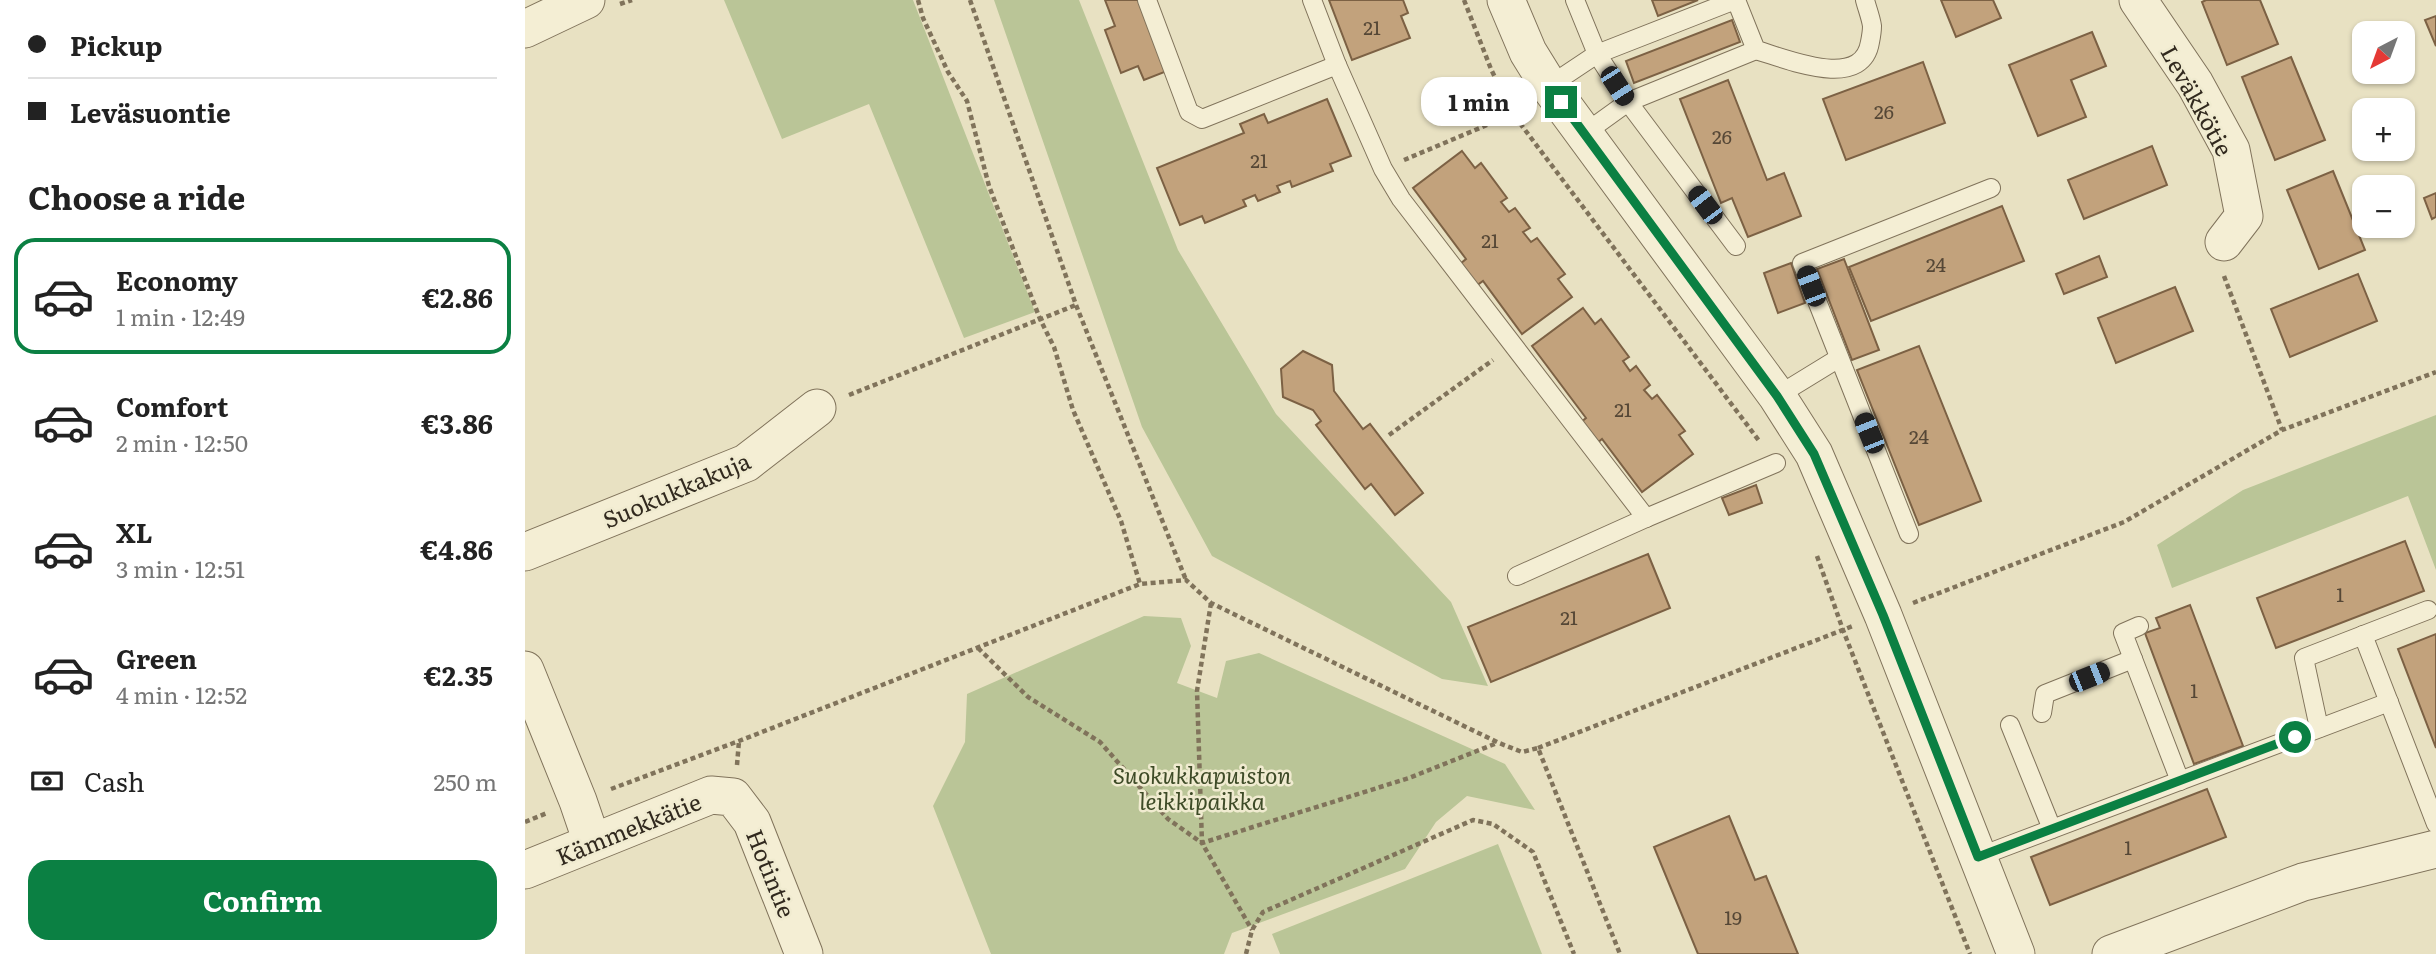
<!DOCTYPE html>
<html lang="en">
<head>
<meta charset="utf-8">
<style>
  body { margin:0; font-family:Literata,serif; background:#f2f2f2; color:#222; height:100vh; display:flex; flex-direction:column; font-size:26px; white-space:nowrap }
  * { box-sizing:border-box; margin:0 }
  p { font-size:23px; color:#767676 }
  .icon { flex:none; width:38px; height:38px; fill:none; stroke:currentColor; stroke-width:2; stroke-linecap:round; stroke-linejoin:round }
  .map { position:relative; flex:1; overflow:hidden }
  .panel { display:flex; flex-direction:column; background:#fff; width:525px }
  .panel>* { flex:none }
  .banner { display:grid; align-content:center; height:154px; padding:0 28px; background:#fff }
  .needle { width:46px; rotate:221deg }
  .buttons { position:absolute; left:1827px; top:21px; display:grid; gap:14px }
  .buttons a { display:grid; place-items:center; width:63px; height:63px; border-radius:14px; background:#fff; box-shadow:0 2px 5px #0004; font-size:35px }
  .end { position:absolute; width:32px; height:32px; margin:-16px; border:9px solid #0b8043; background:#fff; box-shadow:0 0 0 4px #fff }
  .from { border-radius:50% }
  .bubble { position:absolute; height:49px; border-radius:21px; background:#fff; box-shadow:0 2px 5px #0004; font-size:23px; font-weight:700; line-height:49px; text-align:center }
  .car { position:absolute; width:21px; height:42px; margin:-21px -10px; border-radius:9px; box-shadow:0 0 5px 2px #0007; background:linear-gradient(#222 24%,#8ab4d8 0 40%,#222 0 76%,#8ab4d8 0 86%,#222 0) }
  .banner b { display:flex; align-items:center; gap:24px; height:66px; font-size:26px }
  .banner b+b { border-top:2px solid #e0e0e0 }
  .banner i { width:18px; height:18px; background:#222 }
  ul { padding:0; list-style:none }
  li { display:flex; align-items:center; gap:21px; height:116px; margin:0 14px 10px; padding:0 14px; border:4px solid transparent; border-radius:21px }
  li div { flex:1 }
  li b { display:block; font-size:26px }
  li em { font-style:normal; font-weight:700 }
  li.current { border-color:#0b8043 }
  li>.icon { width:63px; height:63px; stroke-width:1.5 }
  h2 { padding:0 28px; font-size:32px; line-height:84px }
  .pay { display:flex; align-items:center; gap:18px; height:77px; padding:0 28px; font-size:26px }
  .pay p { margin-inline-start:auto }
  .cta { display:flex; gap:14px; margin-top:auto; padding:14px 28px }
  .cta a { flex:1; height:80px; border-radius:21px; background:#0b8043; color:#fff; font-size:28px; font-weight:700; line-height:80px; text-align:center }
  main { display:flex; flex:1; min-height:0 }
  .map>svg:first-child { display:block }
  .green { fill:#bac597 }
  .building { fill:#c2a27c; stroke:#7c6144; stroke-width:2 }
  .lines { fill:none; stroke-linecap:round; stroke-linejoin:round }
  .service-casing { stroke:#80735b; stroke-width:20 }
  .minor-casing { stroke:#80735b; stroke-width:39 }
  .path { stroke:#80735b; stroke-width:4.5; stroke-dasharray:5 3.5; stroke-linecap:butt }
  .service { stroke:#f4eed4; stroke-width:18 }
  .minor { stroke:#f4eed4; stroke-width:37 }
  .route { stroke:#0b8043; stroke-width:9 }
  .labels { text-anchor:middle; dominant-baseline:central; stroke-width:5; stroke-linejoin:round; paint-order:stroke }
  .number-label { font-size:19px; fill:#554736 }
  .street-label { font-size:23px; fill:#31291e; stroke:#f0ebd0 }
  .park-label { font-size:23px; font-style:italic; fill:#3e4b27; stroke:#f0ebd0 }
</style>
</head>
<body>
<main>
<section class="panel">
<div class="banner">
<b><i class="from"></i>Pickup</b>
<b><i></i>Leväsuontie</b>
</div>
<h2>Choose a ride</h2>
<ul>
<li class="current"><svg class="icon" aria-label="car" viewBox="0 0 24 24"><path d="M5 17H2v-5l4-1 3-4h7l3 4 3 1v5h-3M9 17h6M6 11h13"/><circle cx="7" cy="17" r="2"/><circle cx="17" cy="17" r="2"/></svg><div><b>Economy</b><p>1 min · 12:49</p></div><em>€2.86</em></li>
<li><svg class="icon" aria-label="car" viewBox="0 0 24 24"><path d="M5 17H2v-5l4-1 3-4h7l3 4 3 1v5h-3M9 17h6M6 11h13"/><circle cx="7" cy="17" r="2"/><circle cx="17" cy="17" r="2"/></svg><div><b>Comfort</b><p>2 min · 12:50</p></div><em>€3.86</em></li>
<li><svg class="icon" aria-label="car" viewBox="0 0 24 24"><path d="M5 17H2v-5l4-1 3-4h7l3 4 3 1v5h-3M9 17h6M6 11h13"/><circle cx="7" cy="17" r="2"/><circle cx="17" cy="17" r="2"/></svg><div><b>XL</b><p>3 min · 12:51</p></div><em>€4.86</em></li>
<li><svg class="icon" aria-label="car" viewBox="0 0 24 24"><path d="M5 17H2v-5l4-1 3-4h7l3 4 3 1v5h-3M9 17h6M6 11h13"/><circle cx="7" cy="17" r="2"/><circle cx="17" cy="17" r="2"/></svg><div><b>Green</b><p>4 min · 12:52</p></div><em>€2.35</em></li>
</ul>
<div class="pay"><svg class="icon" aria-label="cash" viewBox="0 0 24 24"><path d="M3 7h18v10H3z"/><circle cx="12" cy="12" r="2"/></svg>Cash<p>250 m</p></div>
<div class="cta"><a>Confirm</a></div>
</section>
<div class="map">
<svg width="1911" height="954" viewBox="0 0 1911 954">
  <rect width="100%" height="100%" fill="#e8e1c2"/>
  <g class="green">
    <path d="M199 0H388L510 312 439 338 344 104 257 139Z"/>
    <path d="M469 0H554L653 250 751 414 926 602 963 686 917 679 687 556 617 427Z"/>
    <path d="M1911 415V570L1883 496 1647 588 1632 545 1718 490Z"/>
    <path d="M619 616 656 618 666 646 652 683 692 698 701 661 734 653 980 764 1010 810 942 796 911 822 880 869 707 933 699 954H466L408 806 440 742 442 694Z"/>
    <path d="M973 844 1017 954H755L747 934Z"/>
  </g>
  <g class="building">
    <path d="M580 0H615L642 71 619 80 613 66 596 73 580 30 590 26Z"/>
    <path d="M804 0H878L883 13 876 16 885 38 827 60Z"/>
    <path d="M1127 0H1173L1133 16Z"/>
    <path d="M1416 0H1468L1476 18 1431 37Z"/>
    <path d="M1681 0H1735L1753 44 1702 65 1677 2Z"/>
    <path d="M1911 16V46L1900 20Z"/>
    <path d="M1207 20 1215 42 1109 83 1101 61Z"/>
    <path d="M1567 32 1581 66 1546 80 1561 117 1513 136 1484 65Z"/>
    <path d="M1766 57 1800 140 1750 160 1717 77Z"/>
    <path d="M1398 62 1420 123 1321 160 1298 99Z"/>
    <path d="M1203 80 1242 180 1259 173 1276 216 1223 237 1207 198 1196 203 1155 99Z"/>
    <path d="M802 99 826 156 805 164 808 171 767 187 765 181 752 186 755 192 733 201 730 195 718 200 721 206 680 223 677 216 655 225 632 168 719 133 715 124 739 114 743 123Z"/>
    <path d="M1627 146 1642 185 1559 219 1543 180Z"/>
    <path d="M937 151 950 168 956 163 982 198 976 202 984 212 990 208 1005 228 998 232 1006 242 1012 238 1040 274 1033 279 1047 297 997 334 958 281 951 286 935 264 941 259 888 188Z"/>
    <path d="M1808 171 1840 250 1794 269 1762 190Z"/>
    <path d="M1911 193V217L1907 219 1899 198Z"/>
    <path d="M1477 206 1499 261 1346 321 1324 267Z"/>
    <path d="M1574 256 1582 277 1539 294 1531 274Z"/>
    <path d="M1319 259 1354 350 1327 360 1292 269Z"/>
    <path d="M1266 263 1280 303 1253 313 1239 273Z"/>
    <path d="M1833 274 1852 321 1765 357 1746 309Z"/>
    <path d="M1650 287 1668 331 1591 363 1573 318Z"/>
    <path d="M1058 308 1070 324 1076 319 1104 357 1098 361 1105 371 1111 366 1125 385 1119 390 1127 399 1132 395 1160 431 1154 435 1168 454 1117 492 1077 439 1071 444 1055 423 1061 418 1007 346Z"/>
    <path d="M1394 346 1456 501 1394 525 1332 370Z"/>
    <path d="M778 351 807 365 809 391 838 429 845 424 898 493 870 515 846 484 840 489 791 425 796 421 788 410 758 397 756 369Z"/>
    <path d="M1231 485 1237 503 1204 515 1197 498Z"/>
    <path d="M1880 541 1899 591 1751 648 1732 598Z"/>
    <path d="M1123 554 1145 608 966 682 943 627Z"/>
    <path d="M1665 605 1718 746 1669 764 1620 633 1635 628 1631 618Z"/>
    <path d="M1911 634V748L1873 649Z"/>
    <path d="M1682 789 1701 837 1525 905 1506 857Z"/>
    <path d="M1204 816 1230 880 1241 876 1273 954H1173L1129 847Z"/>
  </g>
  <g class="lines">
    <g class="service-casing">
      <g id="service">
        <path d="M622 0 664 112 677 119 812 65"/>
        <path d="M787 0 812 65 858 169 876 199 1121 518"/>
        <path d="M1050 0 1072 54 1103 102 1211 246"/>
        <path d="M1211 0 1231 50C1260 58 1337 92 1345 42 1346 37 1347 31 1347 26 1346 18 1342 8 1340 0"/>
        <path d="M1024 86 1072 54 1210 0"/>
        <path d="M1060 133 1103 102 1231 50"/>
        <path d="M1252 396 1314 358"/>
        <path d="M1384 534 1277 263 1466 188"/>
        <path d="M992 576 1121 518 1251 463"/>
        <path d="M1614 626 1598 633 1655 781"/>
        <path d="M1838 635 1911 824"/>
        <path d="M1517 713 1520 694 1608 659"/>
        <path d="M1485 725 1527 829"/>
        <path d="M1794 728 1779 658 1903 610"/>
        <path d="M1453 857 1864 702"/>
      </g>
    </g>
    <g class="minor-casing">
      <g id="minor">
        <path d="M981 0 1003 52 1024 86 1252 396 1289 454 1358 615 1491 954"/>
        <path d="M1613 0 1670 84 1706 150 1719 216 1699 242"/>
        <path d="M0 29 61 0"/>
        <path d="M0 552 221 463 292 408"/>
        <path d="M0 670 53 801 67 842"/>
        <path d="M0 870 186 795 208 797 227 822 279 954"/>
        <path d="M1586 954 1778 882 1911 849"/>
      </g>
    </g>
    <g class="path">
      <path d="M393 0 398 18 423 72 442 101 464 186 515 319 529 347 548 410 596 521 615 584"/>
      <path d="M445 0 551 305 661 580"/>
      <path d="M939 0 966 69 988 114 1235 442"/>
      <path d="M95 4 107 0"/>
      <path d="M879 160 988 114"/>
      <path d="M1699 276 1757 430"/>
      <path d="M324 395 551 305"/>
      <path d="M864 435 968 360"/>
      <path d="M1292 556 1318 630 1445 954"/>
      <path d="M686 603 672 691 677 843 727 930"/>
      <path d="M1388 603 1599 522 1757 430 1911 372"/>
      <path d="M453 648 503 697 575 742 643 819 677 843 884 778 972 743"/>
      <path d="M1013 748 1328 626"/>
      <path d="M212 765 214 741"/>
      <path d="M86 789 214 741 615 584 661 580 686 603 974 743 997 752 1013 748 1095 954"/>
      <path d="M0 822 22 813"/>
      <path d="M721 954 727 930 738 912 948 820 968 824 1008 852 1049 954"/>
    </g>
    <use href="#service" class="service"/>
    <use href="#minor" class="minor"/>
  </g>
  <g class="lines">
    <path class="route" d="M1036 102 1252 396 1289 454 1358 615 1453 857 1770 737"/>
  </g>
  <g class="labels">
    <g class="number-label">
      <text x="847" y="27">21</text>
      <text x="1359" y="111">26</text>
      <text x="1197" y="136">26</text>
      <text x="734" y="160">21</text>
      <text x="965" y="240">21</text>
      <text x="1411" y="264">24</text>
      <text x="1098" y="409">21</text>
      <text x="1394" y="436">24</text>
      <text x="1815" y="594">1</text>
      <text x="1044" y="617">21</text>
      <text x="1669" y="690">1</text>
      <text x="1603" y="847">1</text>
      <text x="1208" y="917">19</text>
    </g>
    <g class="street-label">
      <text transform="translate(1673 100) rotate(61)">Leväkkötie</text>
      <text transform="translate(151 489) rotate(-23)">Suokukkakuja</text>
      <text transform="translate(103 828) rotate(-22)">Kämmekkätie</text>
      <text transform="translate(247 873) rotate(68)">Hotintie</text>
    </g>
    <g class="park-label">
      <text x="677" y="774">Suokukkapuiston<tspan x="677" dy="26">leikkipaikka</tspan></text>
    </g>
  </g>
</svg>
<div class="buttons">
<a><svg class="needle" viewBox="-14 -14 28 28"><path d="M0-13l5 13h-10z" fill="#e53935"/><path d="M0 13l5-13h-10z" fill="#767676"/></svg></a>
<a>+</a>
<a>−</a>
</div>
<i class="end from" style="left:1770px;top:737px"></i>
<i class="end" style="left:1036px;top:102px"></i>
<div class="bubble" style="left:896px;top:77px;width:116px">1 min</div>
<i class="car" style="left:1092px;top:86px;rotate:147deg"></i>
<i class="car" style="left:1180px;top:205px;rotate:323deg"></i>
<i class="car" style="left:1286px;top:286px;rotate:339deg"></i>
<i class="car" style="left:1344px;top:433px;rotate:338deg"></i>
<i class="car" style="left:1564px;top:677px;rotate:68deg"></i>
</div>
</main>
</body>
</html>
